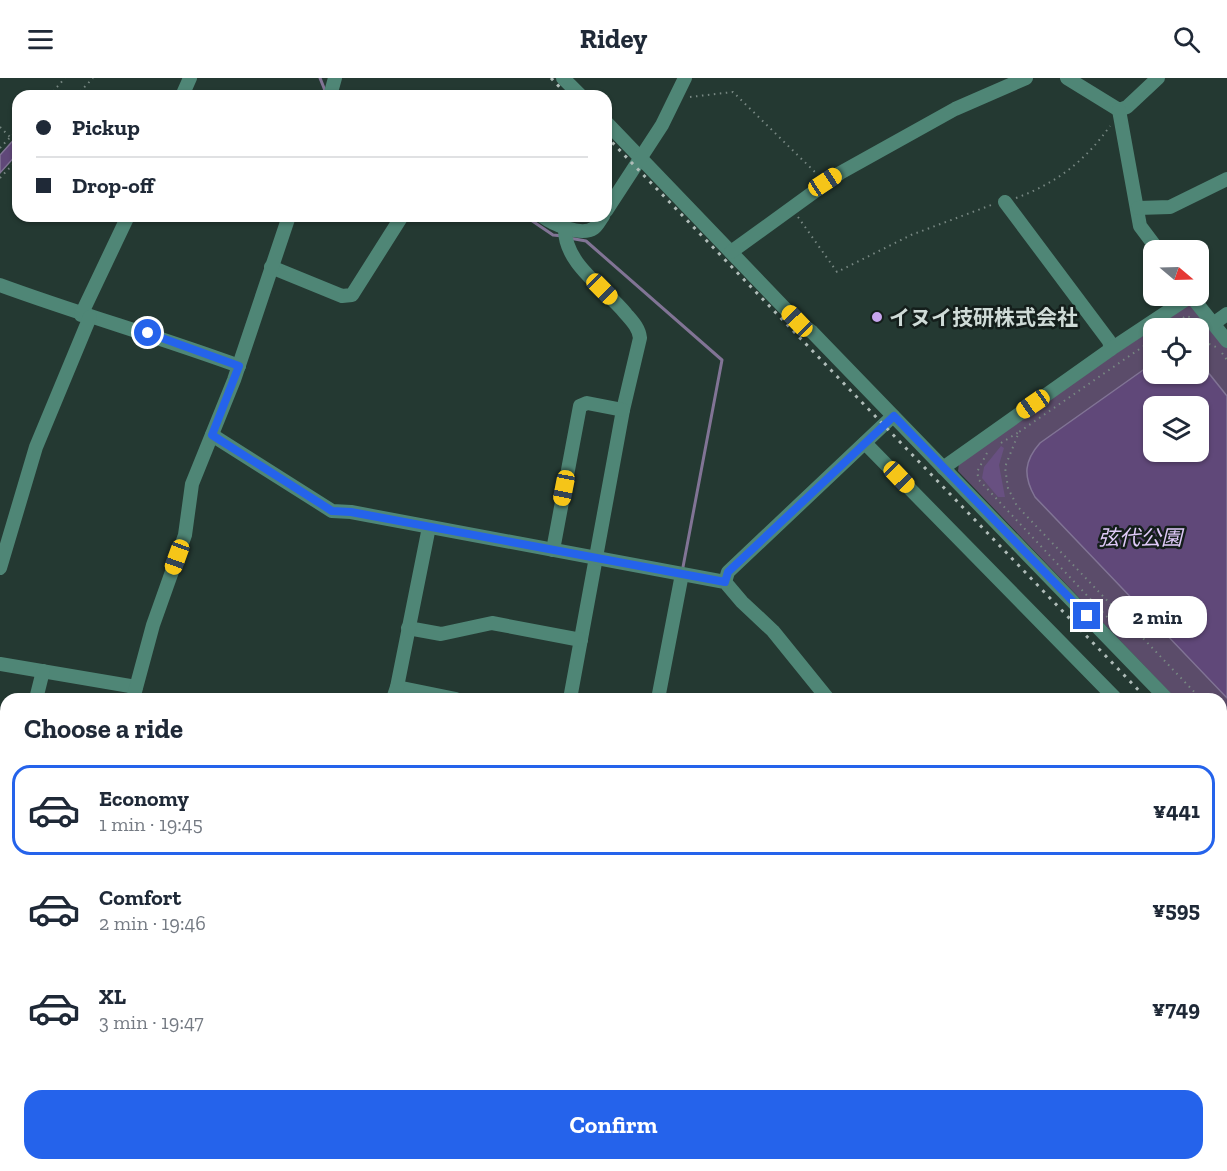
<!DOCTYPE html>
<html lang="en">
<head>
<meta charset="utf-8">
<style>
  body { margin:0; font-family:"Zilla Slab","Noto Sans JP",serif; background:#f6f6f7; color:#1f2937; height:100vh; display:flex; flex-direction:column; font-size:22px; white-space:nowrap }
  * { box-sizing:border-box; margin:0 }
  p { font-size:20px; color:#747a83 }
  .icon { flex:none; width:33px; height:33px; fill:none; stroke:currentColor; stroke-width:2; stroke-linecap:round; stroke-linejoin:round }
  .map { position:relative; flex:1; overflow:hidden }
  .details { position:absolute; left:0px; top:615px; width:1227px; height:478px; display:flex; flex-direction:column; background:#fff; border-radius:18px 18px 0 0; box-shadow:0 2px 4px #0004 }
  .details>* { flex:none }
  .hud { position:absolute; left:12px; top:12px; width:600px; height:132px; border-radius:18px; box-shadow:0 2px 4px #0004; display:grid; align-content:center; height:132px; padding:0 24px; background:#fff }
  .needle { width:39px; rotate:109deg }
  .buttons { position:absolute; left:1143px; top:162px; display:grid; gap:12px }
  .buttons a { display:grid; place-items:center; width:66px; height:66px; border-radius:12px; background:#fff; box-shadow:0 2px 4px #0004; font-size:30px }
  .end { position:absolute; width:27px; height:27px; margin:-14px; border:8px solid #2563eb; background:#fff; box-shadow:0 0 0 3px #fff }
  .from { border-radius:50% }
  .bubble { position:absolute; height:42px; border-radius:18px; background:#fff; box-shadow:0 2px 4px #0004; font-size:20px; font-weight:700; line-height:42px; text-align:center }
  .car { position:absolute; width:18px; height:36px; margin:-18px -9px; border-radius:8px; box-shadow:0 0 4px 2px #0007; background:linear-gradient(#f5c518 24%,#345 0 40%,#f5c518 0 76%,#345 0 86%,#f5c518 0) }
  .hud b { display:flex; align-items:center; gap:21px; height:57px; font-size:22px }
  .hud b+b { border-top:2px solid #e0e1e3 }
  .hud i { width:15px; height:15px; background:#1f2937 }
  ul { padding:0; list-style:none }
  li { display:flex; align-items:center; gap:18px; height:90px; margin:0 12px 9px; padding:0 12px; border:3px solid transparent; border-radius:18px }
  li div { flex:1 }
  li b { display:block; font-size:22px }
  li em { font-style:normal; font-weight:700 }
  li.active { border-color:#2563eb }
  li>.icon { width:54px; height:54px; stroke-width:1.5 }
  h2 { padding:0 24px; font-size:27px; line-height:72px }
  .cta { display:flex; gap:12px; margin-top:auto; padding:12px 24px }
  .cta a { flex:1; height:69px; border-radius:18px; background:#2563eb; color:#fff; font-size:24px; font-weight:700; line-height:69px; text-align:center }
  header { display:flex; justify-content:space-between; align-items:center; height:78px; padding:0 24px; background:#fff; font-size:27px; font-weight:700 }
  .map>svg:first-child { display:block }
  .green { fill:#5b4c6a; fill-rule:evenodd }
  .forest { fill:#685081 }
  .water { fill:#604879; stroke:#817495; stroke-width:1.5; fill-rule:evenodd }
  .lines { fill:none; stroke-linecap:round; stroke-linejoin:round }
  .stream { stroke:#817495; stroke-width:3 }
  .path { stroke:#778782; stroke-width:2; stroke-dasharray:1.5 4.5; stroke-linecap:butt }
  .minor { stroke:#4f8676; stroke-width:14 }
  .rail { stroke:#b0bdb9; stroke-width:3; stroke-dasharray:3 6; stroke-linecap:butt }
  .route { stroke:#2563eb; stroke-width:8 }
  .poi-dot { fill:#c8a5ee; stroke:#141e1b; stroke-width:2 }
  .labels { text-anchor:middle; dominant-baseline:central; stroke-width:5; stroke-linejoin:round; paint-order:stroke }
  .poi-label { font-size:21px; font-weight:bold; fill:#cfdbd7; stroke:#141e1b; text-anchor:start }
  .park-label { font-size:21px; font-style:italic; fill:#dfcaf8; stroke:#141e1b }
</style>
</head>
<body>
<header><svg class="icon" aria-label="menu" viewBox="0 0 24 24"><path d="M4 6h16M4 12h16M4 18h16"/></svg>Ridey<svg class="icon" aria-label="search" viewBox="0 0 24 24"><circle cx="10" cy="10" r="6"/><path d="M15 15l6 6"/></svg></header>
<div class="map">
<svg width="1227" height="1093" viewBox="0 0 1227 1093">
  <rect width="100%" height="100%" fill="#243932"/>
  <path class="green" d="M1188 225 1193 226 1227 270V674L1221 667V621H1176L958 393 959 385ZM1154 250H1198V296H1154ZM1154 328H1198V374H1154Z"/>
  <path class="forest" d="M1001 368 1004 370 999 387 1005 419H998L982 400 984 389Z"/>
  <g class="water">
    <path d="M18 57V75L0 95V77Z"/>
    <path d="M1199 283 1227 318V620L1035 419C1023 398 1024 383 1040 365L1153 285 1154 296H1198ZM1154 328H1198V374H1154Z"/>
  </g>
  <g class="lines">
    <g class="stream">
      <path d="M320 0 326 15"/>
      <path d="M525 138 553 157 563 158"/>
      <path d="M569 160 586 163 722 282 683 489"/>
      <path d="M826 1093 828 1088"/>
    </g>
    <g class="path">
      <path d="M49 18 65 0"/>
      <path d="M76 18 93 0"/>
      <path d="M690 19 733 14 818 97"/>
      <path d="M0 49 10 59"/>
      <path d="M0 70 18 51"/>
      <path d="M0 100 18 81"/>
      <path d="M1016 120C1057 105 1085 83 1110 48"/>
      <path d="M798 139 837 194 911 157 994 126"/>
      <path d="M1168 250 1186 238 1193 240"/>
      <path d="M1154 261 1019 354 1005 389 1008 410 1017 428 1201 621"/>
      <path d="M1198 261 1216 269"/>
      <path d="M1222 275 1227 282"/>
      <path d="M1001 365 1019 354"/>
      <path d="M987 375 977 394 979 402 1109 541 1119 548 1136 553"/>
      <path d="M1221 646 1227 656"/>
      <path d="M521 1088 523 1093"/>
      <path d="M707 1088 708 1093"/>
    </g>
    <g class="minor">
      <path d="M563 0 581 18"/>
      <path d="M1067 0 1119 32 1127 29 1158 0"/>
      <path d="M182 18 190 0"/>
      <path d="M330 18 335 0"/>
      <path d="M1119 32 1140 148 1158 172"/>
      <path d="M606 44 797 243 812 254 1167 621"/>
      <path d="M1005 124 1109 263 1111 271"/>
      <path d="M1138 130 1170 129 1227 101"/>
      <path d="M606 133 662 47 685 0"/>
      <path d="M542 138C553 146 581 159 594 150 597 148 600 142 603 138"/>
      <path d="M565 150C564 186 605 210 626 236 632 243 639 250 640 260L623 332 570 621"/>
      <path d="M731 174 840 95 955 31 1026 0"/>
      <path d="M271 189 342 218 352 217 402 138"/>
      <path d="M0 207C79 236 160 259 239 288"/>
      <path d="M1191 218 1227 263"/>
      <path d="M81 237 128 138"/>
      <path d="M1213 246 1227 236"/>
      <path d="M212 357 332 433 351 434 725 504 742 524 773 553 828 621"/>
      <path d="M865 365 1116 621"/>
      <path d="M943 390 1111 271 1191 218"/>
      <path d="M553 472 580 328 587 325 623 332"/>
      <path d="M0 490 36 369 90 239"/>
      <path d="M725 504 728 494 893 338"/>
      <path d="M408 550 441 556 492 545 581 562"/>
      <path d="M0 586 136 609"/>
      <path d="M397 609 456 621"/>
      <path d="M36 621 43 593"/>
      <path d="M133 621 153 547 185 457 192 406 234 302 289 138"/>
      <path d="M393 621 397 609 429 449"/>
      <path d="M658 621 682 496"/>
      <path d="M1221 677 1227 683"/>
      <path d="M1221 728 1227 734"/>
      <path d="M0 777 6 778"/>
      <path d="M1221 790 1227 789"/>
      <path d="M1221 845 1227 851"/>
      <path d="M1221 1083 1227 1082"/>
      <path d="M31 1093 32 1088"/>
      <path d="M393 1093V1088"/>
      <path d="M1126 1093 1183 1088"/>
    </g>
    <g class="rail">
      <path d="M551 0 568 18"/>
      <path d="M606 58 1147 621"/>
      <path d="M1221 708 1227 715"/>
    </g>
  </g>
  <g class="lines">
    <path class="route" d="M148 255 239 288 212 357 332 433 351 434 725 504 728 494 894 338 1087 538"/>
  </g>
  <circle class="poi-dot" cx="877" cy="239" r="6"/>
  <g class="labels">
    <g class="poi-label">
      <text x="889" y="239">イヌイ技研株式会社</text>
    </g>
    <g class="park-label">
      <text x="1140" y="459">弦代公園</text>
    </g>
  </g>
</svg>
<div class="buttons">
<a><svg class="needle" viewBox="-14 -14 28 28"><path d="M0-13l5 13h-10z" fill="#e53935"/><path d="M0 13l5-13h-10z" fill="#747a83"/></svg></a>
<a><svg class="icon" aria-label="locate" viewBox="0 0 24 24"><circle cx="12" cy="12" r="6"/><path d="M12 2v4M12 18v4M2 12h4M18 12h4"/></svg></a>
<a><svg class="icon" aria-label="layers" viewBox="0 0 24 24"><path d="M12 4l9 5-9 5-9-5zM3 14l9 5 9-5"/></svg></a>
</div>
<i class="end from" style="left:148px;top:255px"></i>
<i class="end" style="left:1087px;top:538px"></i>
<div class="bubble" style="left:1108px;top:518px;width:99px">2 min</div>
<i class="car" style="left:825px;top:104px;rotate:57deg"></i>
<i class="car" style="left:602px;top:211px;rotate:135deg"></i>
<i class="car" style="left:797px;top:243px;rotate:316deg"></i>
<i class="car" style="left:1033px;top:326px;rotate:235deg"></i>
<i class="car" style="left:899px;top:399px;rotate:136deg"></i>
<i class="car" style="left:564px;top:410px;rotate:191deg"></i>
<i class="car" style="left:177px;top:479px;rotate:200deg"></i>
<div class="hud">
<b><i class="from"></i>Pickup</b>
<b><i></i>Drop-off</b>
</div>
<section class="details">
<h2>Choose a ride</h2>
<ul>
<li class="active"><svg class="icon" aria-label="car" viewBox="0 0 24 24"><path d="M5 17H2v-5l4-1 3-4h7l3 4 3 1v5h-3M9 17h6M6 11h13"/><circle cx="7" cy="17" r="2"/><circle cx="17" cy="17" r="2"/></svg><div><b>Economy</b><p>1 min · 19:45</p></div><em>¥441</em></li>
<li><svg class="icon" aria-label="car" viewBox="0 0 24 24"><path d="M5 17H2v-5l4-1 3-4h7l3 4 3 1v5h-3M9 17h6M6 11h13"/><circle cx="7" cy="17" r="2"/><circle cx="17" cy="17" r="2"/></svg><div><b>Comfort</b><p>2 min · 19:46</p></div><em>¥595</em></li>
<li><svg class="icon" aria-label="car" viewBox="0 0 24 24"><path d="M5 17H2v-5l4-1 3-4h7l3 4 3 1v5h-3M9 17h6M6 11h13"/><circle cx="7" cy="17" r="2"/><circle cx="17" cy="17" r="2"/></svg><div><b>XL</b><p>3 min · 19:47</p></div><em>¥749</em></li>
</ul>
<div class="cta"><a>Confirm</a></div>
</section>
</div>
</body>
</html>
